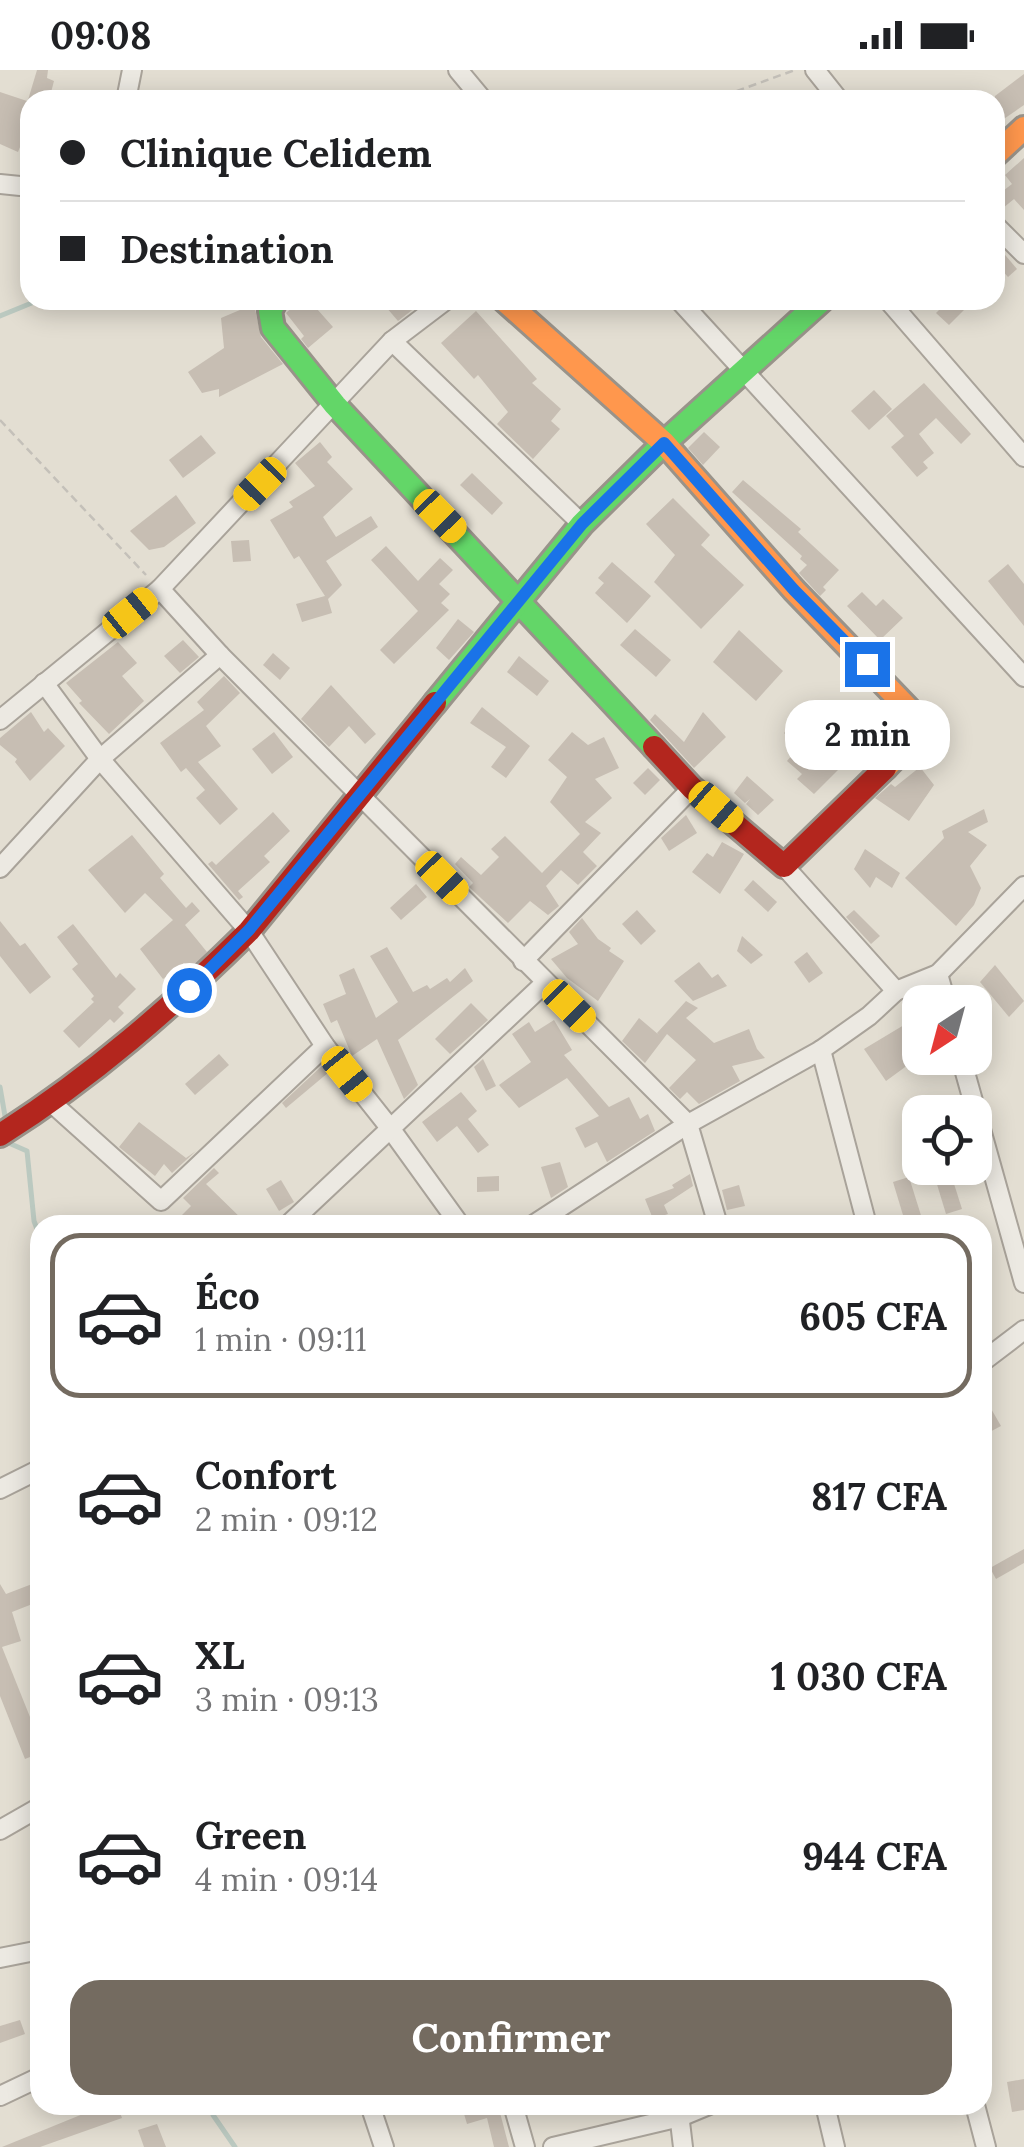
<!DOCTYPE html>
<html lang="fr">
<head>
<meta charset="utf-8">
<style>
  body { margin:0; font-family:Lora,serif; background:#f2f2f2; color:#202124; height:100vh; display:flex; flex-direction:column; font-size:38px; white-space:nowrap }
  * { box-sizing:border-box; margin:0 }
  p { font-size:32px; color:#757577 }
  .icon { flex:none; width:55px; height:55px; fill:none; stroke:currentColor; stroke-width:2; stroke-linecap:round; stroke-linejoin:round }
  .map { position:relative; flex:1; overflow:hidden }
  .panel { position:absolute; left:30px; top:1145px; width:962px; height:900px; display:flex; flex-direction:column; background:#fff; border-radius:30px; box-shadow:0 5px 25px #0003 }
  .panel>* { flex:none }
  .top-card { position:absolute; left:20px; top:20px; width:985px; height:220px; border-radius:30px; box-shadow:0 5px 25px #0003; display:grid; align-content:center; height:220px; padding:0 40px; background:#fff }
  .needle { width:65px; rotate:216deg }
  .buttons { position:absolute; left:902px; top:915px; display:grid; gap:20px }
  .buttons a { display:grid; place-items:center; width:90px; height:90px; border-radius:20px; background:#fff; box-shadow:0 5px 25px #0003; font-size:50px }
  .end { position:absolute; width:45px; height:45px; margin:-22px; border:12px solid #1a73e8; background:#fff; box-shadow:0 0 0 5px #fff }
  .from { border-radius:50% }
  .bubble { position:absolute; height:70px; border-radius:30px; background:#fff; box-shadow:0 5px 25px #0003; font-size:32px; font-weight:800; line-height:70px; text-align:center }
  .car { position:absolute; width:30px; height:60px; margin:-30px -15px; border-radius:12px; box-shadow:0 0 8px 2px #0007; background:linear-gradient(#f5c518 24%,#345 0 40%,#f5c518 0 76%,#345 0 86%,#f5c518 0) }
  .top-card b { display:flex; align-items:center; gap:35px; height:95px; font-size:38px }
  .top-card b+b { border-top:2px solid #e0e0e0 }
  .top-card i { width:25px; height:25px; background:#202124 }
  ul { padding:18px 0 0; list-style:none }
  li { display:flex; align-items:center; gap:30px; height:165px; margin:0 20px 15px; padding:0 20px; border:5px solid transparent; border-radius:30px }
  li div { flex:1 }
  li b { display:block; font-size:38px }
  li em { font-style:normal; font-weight:800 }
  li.active { border-color:#746b60 }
  li>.icon { width:90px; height:90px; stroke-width:1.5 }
  .primary-button { display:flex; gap:20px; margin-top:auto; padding:20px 40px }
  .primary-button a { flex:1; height:115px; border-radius:30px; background:#746b60; color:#fff; font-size:40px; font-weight:800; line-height:115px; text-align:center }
  .status { display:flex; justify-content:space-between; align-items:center; height:70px; padding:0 50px; background:#fff; direction:ltr }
  .status svg { height:28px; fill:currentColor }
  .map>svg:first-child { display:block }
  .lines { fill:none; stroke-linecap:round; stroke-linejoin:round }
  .stream { stroke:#bbc9c0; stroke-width:5 }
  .building { fill:#c7beb3 }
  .street-casing { stroke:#a9a39a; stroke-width:22 }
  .fast-casing { stroke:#99938a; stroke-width:28 }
  .slow-casing { stroke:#99938a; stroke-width:28 }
  .jam-casing { stroke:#99938a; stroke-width:28 }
  .path { stroke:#c4c0b9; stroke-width:2.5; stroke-dasharray:8 5; stroke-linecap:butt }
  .street { stroke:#ece9e2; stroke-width:18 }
  .fast { stroke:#63d668; stroke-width:22 }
  .slow { stroke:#ff974d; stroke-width:22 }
  .jam { stroke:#b3261e; stroke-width:22 }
  .route { stroke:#1a73e8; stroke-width:12 }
</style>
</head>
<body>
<div class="status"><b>09:08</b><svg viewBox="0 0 49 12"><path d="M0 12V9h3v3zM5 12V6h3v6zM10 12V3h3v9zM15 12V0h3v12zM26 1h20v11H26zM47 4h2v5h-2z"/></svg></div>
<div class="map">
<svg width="1024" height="2077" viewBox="0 0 1024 2077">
  <rect width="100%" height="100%" fill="#e3ded2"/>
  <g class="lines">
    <g class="stream">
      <path d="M0 246 39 230"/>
      <path d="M0 1017 6 1052"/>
      <path d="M9 1067 11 1074 27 1081 34 1151 40 1167"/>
      <path d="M213 2035V2045L235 2077"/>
    </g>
  </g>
  <g class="building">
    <path d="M37 0H48L47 8 54 11 49 30H28Z"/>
    <path d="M1024 4V35L995 55V26Z"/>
    <path d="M0 22 30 32 25 56 28 57 18 82 0 74Z"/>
    <path d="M1024 88V140L1014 129 1003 138 995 127 1012 114 1005 105Z"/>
    <path d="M995 173 1017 199 1008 207 995 192Z"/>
    <path d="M300 230H309L333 257 308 278 301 269 304 266 286 243Z"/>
    <path d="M380 230H425L398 251Z"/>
    <path d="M949 230H974L949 255 936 243Z"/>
    <path d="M254 234 261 267 283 294 219 327V319L202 323 188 302 224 278 221 248Z"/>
    <path d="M476 241 537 309 532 313 561 339 551 351 560 359 533 389 497 354 508 342 478 305 474 309 441 273Z"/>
    <path d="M924 313 971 364 961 374 936 348 919 364 934 383 923 392 928 398 917 407 891 377 904 366 886 346Z"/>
    <path d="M874 320 892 339 869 360 851 341Z"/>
    <path d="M704 362 720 377 703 395 688 378Z"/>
    <path d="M201 365 216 383 183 408 169 390Z"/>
    <path d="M320 372 332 387 327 392 353 419 323 447 336 467 371 446 378 457 326 491 342 515 328 529 332 543 302 552 296 534 325 526 299 486 294 489 270 450 293 437 289 432 315 416 295 393Z"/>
    <path d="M472 403 503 433 492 445 460 415Z"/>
    <path d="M743 410 801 459 798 462 839 500 823 517 826 520 820 526 799 503 807 495 800 489 802 486 732 422Z"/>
    <path d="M176 425 196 453 164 477 149 480 130 461Z"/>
    <path d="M673 428 710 465 701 475 744 515 701 559 654 512 675 485 646 454Z"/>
    <path d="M249 470 251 491 233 492 231 471Z"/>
    <path d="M386 476 418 511 440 488 453 500 439 514 450 524 441 533 449 540 394 594 380 580 418 541 371 490Z"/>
    <path d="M612 492 651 526 627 553 595 523 604 513 598 508Z"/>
    <path d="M1008 494 1024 514V556L988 511Z"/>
    <path d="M862 522 876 536 883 529 903 548 880 570 847 536Z"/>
    <path d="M458 549 474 562 449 590 436 578Z"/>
    <path d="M635 559 671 590 656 607 620 575Z"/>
    <path d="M739 560 783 601 756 631 713 592Z"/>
    <path d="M183 570 199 587 180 603 164 586Z"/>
    <path d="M118 572 137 593 122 606 144 631 109 664 79 633 82 631 66 613Z"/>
    <path d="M273 583 290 598 280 610 263 595Z"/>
    <path d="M519 586 549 611 537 626 507 602Z"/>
    <path d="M224 606 240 623 206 656 221 676 198 692 238 739 220 755 196 728 205 720 186 698 181 702 160 673 204 640 197 632Z"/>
    <path d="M331 615 376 664 365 674 349 656 329 677 301 649Z"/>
    <path d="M482 637 530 676 506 708 491 697 506 677 470 653Z"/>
    <path d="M31 642 44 662 48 658 65 676 30 711 15 692 17 689 0 675V668Z"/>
    <path d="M703 642 726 667 694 698 650 650 655 644 684 672Z"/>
    <path d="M800 645 811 654 813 652 852 686 814 724 797 709 802 704 787 691 798 678 784 663Z"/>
    <path d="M274 662 293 687 272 704 252 679Z"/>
    <path d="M572 662 588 675 604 667 619 698 595 709 612 728 585 752 601 763 583 782 597 796 578 815 561 800 546 816 559 836 548 845 530 831 508 853 469 817 473 813 455 794 461 787 481 805 499 787 491 779 505 766 542 803 580 764 550 732 567 707 548 690Z"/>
    <path d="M920 697 934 715 909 751 875 728 891 714 895 717Z"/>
    <path d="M648 698 660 710 645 725 633 713Z"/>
    <path d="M747 706 774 730 758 745 746 734 750 729 745 733 734 723Z"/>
    <path d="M984 739 988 752 968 762 987 775 970 796 981 818 974 835 956 856 905 808 944 768 942 761Z"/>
    <path d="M273 742 290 761 264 786 270 792 238 821 243 827 239 830 208 794 212 791 216 795Z"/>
    <path d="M686 745 697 763 669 781 661 768Z"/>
    <path d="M132 765 164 804 160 808 186 838 192 832 200 841 185 855 207 882 189 899 184 893 163 909 140 879 173 850 145 823 125 843 88 800Z"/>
    <path d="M722 772 744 784 720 824 692 802 707 783 713 787Z"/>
    <path d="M865 779 900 803 892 818 876 807 870 818 854 799Z"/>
    <path d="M753 810 777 832 768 842 744 820Z"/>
    <path d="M416 814 427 827 401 850 390 838Z"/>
    <path d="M637 840 656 861 641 875 622 854Z"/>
    <path d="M854 840 880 866 871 874 846 847Z"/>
    <path d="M582 848 598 869 611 878 609 881 624 891 598 931 567 908 551 889 578 874 569 862Z"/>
    <path d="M0 851 20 876 25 873 51 907 30 924 0 886Z"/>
    <path d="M73 854 116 908 120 903 136 919 118 937 124 943 114 953 110 949 79 978 63 961 94 932 91 929 94 926 72 899 78 894 57 867Z"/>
    <path d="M742 866 763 885 751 894 737 881Z"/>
    <path d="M387 877 413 922 427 915 430 919 447 908 450 912 465 898 473 911 398 970 418 1015 404 1029 377 969 352 986 337 950 331 953 323 934 346 924 339 905 354 898 376 948 398 932 370 886Z"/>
    <path d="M807 882 823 903 809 913 794 892Z"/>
    <path d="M699 892 712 908 718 904 727 916 693 931 674 911Z"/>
    <path d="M995 895 1024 931 1009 947 980 912Z"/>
    <path d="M686 931 698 938 686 948 714 973 749 959 757 979 765 988 732 996 740 1011 699 1034 687 1022 680 1029 669 1018 696 990 667 964 645 993 622 971 639 948 659 965 657 963Z"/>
    <path d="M471 933 488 950 450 984 435 969Z"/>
    <path d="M554 950 572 980 564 985 609 1037 629 1027 640 1049 648 1044 655 1061 607 1092 597 1072 585 1078 575 1058 599 1046 567 1008 519 1038 499 1015 531 992 512 964 529 952 535 962Z"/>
    <path d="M909 952 920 968V988H945L921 1004 912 992 886 1011 864 979Z"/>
    <path d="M219 984 229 995 195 1025 185 1014Z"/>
    <path d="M483 989 496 1016 486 1021 474 997Z"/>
    <path d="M324 994 329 1002 286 1038 282 1033Z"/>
    <path d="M461 1022 477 1041 468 1049 489 1075 478 1083 457 1056 437 1072 422 1052Z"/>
    <path d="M139 1052 186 1088 196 1081 172 1103 164 1094 155 1106 119 1077Z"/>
    <path d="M560 1092 568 1117 551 1128 541 1097Z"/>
    <path d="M214 1098 219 1103 206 1114 248 1155H207L202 1150 196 1155H172L191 1136 183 1128Z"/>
    <path d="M932 1098H949L962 1139 946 1144Z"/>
    <path d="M690 1104 693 1116 664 1135 668 1144 653 1149 645 1129 674 1118 672 1115Z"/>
    <path d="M499 1106V1121L477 1122V1107Z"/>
    <path d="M909 1107 924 1155H906L893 1112Z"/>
    <path d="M281 1110 294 1132 279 1141 266 1119Z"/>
    <path d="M739 1115 745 1136 727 1140 722 1120Z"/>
    <path d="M982 1323 1001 1356 982 1366Z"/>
    <path d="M1024 1479V1493L996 1509 990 1498Z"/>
    <path d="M40 1511V1531L12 1542 21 1571 2 1577 40 1672V1683L25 1689 0 1626V1514L6 1524Z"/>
    <path d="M20 1950 25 1964 0 1973V1956Z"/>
    <path d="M1024 2009V2040L1012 2042 1007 2012Z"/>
    <path d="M105 2035H117L122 2048 40 2077H2Z"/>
    <path d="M470 2035H498L509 2077H494L487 2048 467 2054 462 2037Z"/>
    <path d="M157 2054 166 2077H144L138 2060Z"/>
  </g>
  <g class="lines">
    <g class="street-casing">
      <g id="street">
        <path d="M458 0 483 30"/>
        <path d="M815 0 839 30"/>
        <path d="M126 30 132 0"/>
        <path d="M0 114 30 117"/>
        <path d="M995 155 1024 184"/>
        <path d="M679 230 1024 607"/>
        <path d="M888 230 1024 387"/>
        <path d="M392 271 582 454"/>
        <path d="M160 519 220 585 688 1054 718 1155"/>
        <path d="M44 613 100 689 249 861 325 976 390 1058 460 1155"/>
        <path d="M0 650 160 519 392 271 446 230"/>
        <path d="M784 796 896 921"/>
        <path d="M0 798 100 689 220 585"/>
        <path d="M523 891 692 718"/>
        <path d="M938 904 946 932"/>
        <path d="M821 980 867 1155"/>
        <path d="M961 988 1024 1213"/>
        <path d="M53 1034 161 1131 325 976"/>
        <path d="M288 1155 545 913"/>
        <path d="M533 1155 688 1054 821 980 869 946 896 921 938 904 1024 816"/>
        <path d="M982 1292 1024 1260"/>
        <path d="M0 1419 40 1399"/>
        <path d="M0 1760 40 1737"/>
        <path d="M0 1888 40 1880"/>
        <path d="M0 2026 40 2007"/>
        <path d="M370 2035 384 2077"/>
        <path d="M513 2035 525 2077"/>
        <path d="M678 2035 683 2077"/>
        <path d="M825 2035 835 2077"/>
        <path d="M975 2035 986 2077"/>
        <path d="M553 2077 680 2047 709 2035"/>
      </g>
    </g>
    <g class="fast-casing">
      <g id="fast">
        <path d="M276 230 270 241 273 258 335 335 654 677"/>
        <path d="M435 633 582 454 664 373 822 230"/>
      </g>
    </g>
    <g class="slow-casing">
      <g id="slow">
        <path d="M995 85 1024 58"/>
        <path d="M504 230 664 373 794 520 919 650V663L885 698"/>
      </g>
    </g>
    <g class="jam-casing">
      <g id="jam">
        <path d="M654 677 692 718 784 796 885 698"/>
        <path d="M0 1065C92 1007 172 937 249 861L435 633"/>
      </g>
    </g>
    <g class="path">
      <path d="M712 30 795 0"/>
      <path d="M0 350 146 505"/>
    </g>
    <use href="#street" class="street"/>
    <use href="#fast" class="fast"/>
    <use href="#slow" class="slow"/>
    <use href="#jam" class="jam"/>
  </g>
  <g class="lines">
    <path class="route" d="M189 920 249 860 582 454 664 373 794 520 867 594"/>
  </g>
</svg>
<div class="buttons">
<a><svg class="needle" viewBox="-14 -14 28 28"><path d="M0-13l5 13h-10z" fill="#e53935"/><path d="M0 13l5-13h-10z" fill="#757577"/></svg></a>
<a><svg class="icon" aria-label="locate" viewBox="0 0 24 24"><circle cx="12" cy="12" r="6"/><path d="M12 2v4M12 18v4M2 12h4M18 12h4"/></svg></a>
</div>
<i class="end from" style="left:189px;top:920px"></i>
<i class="end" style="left:867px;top:594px"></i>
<div class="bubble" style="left:785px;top:630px;width:165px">2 min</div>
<i class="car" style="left:260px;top:414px;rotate:224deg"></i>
<i class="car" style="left:440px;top:446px;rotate:136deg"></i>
<i class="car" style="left:130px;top:543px;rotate:51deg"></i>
<i class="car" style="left:716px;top:737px;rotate:131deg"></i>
<i class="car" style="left:442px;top:808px;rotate:136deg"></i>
<i class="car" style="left:569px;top:936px;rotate:135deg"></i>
<i class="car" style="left:347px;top:1004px;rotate:141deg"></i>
<div class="top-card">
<b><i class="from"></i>Clinique Celidem</b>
<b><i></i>Destination</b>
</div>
<section class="panel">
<ul>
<li class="active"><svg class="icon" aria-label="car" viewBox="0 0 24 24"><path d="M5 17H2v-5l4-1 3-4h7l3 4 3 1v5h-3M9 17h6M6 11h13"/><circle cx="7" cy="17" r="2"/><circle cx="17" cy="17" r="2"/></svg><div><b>Éco</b><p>1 min · 09:11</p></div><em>605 CFA</em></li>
<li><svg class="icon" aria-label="car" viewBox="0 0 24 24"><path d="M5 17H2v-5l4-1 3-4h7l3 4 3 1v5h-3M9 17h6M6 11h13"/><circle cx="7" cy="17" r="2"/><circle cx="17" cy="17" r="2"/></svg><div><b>Confort</b><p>2 min · 09:12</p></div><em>817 CFA</em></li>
<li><svg class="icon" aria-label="car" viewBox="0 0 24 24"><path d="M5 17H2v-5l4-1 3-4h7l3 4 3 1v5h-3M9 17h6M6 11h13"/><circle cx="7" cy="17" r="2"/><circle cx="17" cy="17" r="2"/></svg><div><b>XL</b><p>3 min · 09:13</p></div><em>1 030 CFA</em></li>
<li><svg class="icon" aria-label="car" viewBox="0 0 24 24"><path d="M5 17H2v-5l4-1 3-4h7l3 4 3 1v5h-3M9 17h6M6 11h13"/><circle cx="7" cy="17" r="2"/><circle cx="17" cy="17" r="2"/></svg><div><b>Green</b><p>4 min · 09:14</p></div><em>944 CFA</em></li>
</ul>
<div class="primary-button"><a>Confirmer</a></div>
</section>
</div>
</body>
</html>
